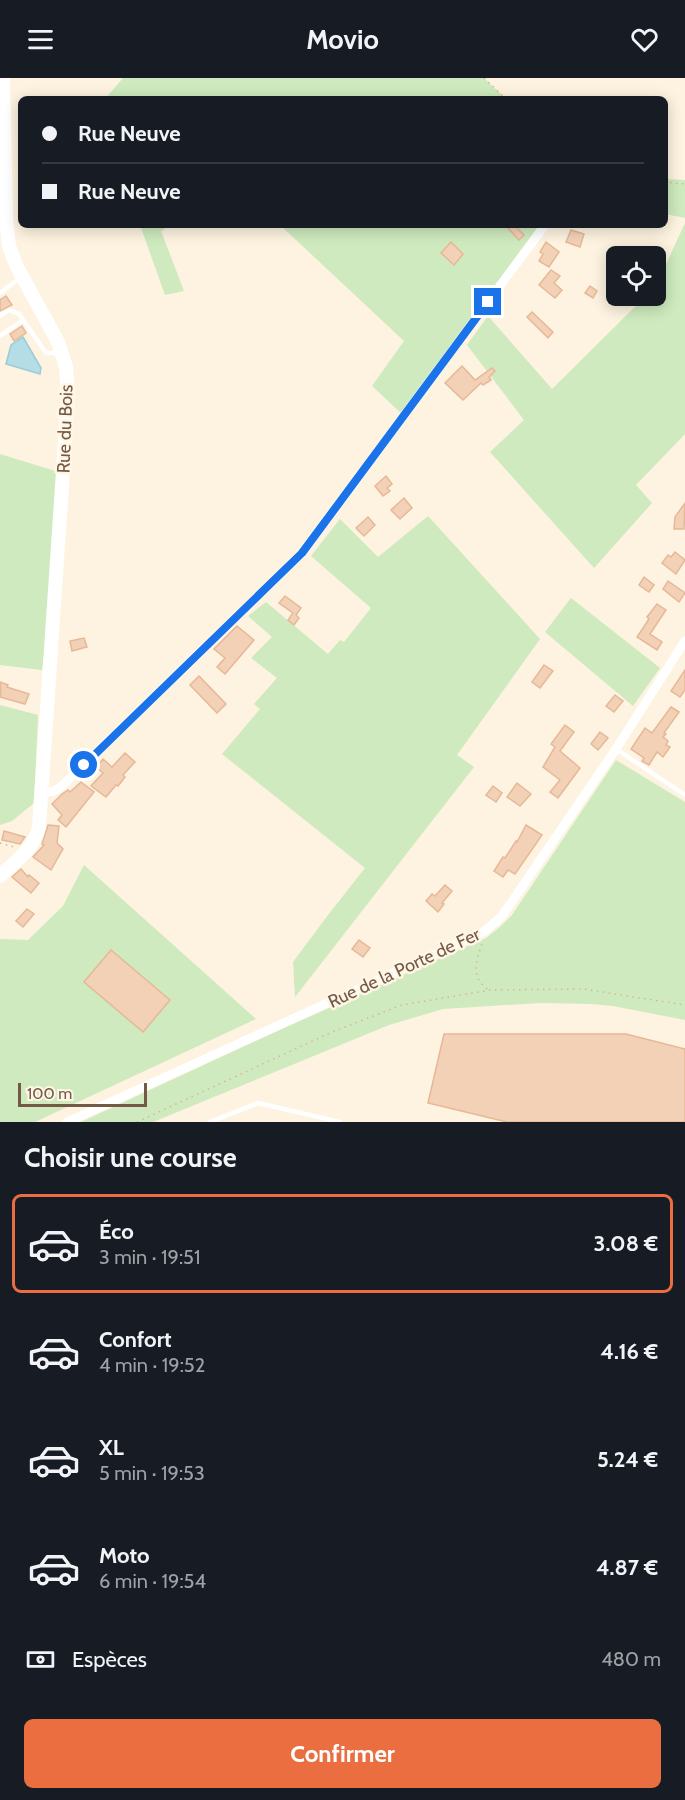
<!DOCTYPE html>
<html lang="fr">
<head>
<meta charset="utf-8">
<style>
  body { margin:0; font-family:Cabin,sans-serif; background:#20242c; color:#f1f3f6; height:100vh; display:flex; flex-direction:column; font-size:22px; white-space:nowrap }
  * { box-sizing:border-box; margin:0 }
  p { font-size:20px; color:#9ea1a6 }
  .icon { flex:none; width:33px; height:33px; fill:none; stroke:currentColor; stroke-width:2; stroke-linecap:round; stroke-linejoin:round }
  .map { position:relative; height:1044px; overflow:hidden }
  .drawer { display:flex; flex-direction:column; background:#171b24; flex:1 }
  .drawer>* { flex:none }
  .hud { position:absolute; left:18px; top:18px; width:650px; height:132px; border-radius:9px; box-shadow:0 3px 15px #0003; display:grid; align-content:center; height:132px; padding:0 24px; background:#171b24 }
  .tools { position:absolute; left:606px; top:168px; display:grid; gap:12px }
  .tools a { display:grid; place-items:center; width:60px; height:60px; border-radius:9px; background:#171b24; box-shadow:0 3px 15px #0003; font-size:30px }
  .scale { position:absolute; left:18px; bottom:15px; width:129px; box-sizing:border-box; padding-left:6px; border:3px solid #745947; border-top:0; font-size:16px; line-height:21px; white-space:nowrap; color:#745947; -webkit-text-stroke:4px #fff6e6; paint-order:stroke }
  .end { position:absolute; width:27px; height:27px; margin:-14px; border:8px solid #1a73e8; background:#fff; box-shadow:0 0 0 3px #fff }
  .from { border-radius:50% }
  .hud b { display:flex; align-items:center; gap:21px; height:57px; font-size:22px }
  .hud b+b { border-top:2px solid #363941 }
  .hud i { width:15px; height:15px; background:#f1f3f6 }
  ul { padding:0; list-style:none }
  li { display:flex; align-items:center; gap:18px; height:99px; margin:0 12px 9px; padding:0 12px; border:3px solid transparent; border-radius:9px }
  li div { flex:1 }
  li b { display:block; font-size:22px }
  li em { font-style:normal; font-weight:700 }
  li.on { border-color:#eb6e40 }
  li>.icon { width:54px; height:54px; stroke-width:1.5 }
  h2 { padding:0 24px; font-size:27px; line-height:72px }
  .pay { display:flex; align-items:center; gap:15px; height:66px; padding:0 24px; font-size:22px }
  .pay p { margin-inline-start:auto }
  .button { display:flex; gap:12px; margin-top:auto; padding:12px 24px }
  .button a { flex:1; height:69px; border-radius:9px; background:#eb6e40; color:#fff; font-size:24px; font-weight:700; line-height:69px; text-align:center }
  header { display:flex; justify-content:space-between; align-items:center; height:78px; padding:0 24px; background:#171b24; font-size:27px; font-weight:700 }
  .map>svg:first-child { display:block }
  .green { fill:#ceeabe }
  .water { fill:#b4dde6; stroke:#9accd9; stroke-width:1.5 }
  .building { fill:#f3d1b6; stroke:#e6b896; stroke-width:1.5 }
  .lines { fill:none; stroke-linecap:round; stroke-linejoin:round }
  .path { stroke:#d7b59a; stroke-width:1.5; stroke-dasharray:1.5 4.5; stroke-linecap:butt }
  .lane { stroke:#fff; stroke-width:4.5 }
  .street { stroke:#fff; stroke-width:9 }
  .secondary { stroke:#fff; stroke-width:14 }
  .route { stroke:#1a73e8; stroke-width:8 }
  .labels { text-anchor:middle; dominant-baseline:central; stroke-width:5; stroke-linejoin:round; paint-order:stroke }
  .street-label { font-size:18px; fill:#745947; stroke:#fff6e6 }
</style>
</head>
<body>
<header><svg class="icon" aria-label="menu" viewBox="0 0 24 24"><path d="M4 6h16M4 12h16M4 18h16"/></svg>Movio<svg class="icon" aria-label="heart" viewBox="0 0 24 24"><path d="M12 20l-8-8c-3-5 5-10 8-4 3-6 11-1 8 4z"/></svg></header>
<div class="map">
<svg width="685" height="1044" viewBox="0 0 685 1044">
  <rect width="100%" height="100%" fill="#fdf3e0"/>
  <g class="green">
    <path d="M123 0H484L506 21H105Z"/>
    <path d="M665 101 685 102V140L665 136Z"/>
    <path d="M685 145V356L636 407 652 425 594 490 490 374 524 342 467 267 488 238 552 311 646 218H656V208Z"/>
    <path d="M140 147H171L161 153 184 213 165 217Z"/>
    <path d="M280 147H544L402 336 372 308 404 263Z"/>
    <path d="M0 376 68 397 42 592 0 587Z"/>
    <path d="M428 438 540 561 457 677 474 689 295 919 293 884 328 837 365 790 222 676 260 631 254 626 277 600 251 580 272 559 248 538 266 524 328 576 340 562 344 564 371 530 311 478 340 441 378 479Z"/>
    <path d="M571 520 660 590 633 628 545 554Z"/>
    <path d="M0 627 38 637 34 725 12 743 0 747Z"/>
    <path d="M616 682 685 724V942L613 928 591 926 540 925 443 931 389 947 153 1044H81L264 959 486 860 500 849 512 837Z"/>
    <path d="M84 787 256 941 35 1044H0V861L28 862 63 828Z"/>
  </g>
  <path class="water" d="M23 259 41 290 40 296 6 286 11 267Z"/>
  <g class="building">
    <path d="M505 147H514L524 157 519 162Z"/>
    <path d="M571 152 584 156 580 169 566 164Z"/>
    <path d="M451 164 463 176 454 187 441 175Z"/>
    <path d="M546 164 559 174 549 189 539 183 543 176 540 174Z"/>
    <path d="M551 192 560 198 554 205 562 212 555 220 539 207Z"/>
    <path d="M590 208 597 213 593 220 585 215Z"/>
    <path d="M6 218 12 227 0 233V222Z"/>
    <path d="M532 234 553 254 548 260 527 239Z"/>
    <path d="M22 248 26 255 14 263 10 256Z"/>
    <path d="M462 288 475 302 492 290 495 293 489 299 491 302 483 307 481 305 463 322 445 305Z"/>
    <path d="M386 398 392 406 387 410 390 413 383 418 375 408Z"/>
    <path d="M404 420 412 430 400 441 391 432Z"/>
    <path d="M685 425 684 451H674L675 439Z"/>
    <path d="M368 439 375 447 364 458 356 450Z"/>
    <path d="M675 474 685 482 676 496 662 485 668 477 671 479Z"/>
    <path d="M644 499 654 507 649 514 639 507Z"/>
    <path d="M668 503 685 515 679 524 663 511Z"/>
    <path d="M285 518 301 530 296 537 299 540 294 547 288 542 293 535 279 525Z"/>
    <path d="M657 526 666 532 650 556 662 564 657 572 637 559 649 541 647 539Z"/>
    <path d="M237 548 254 562 225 596 217 589 225 580 214 571Z"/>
    <path d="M84 560 87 569 72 573 70 563Z"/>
    <path d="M544 587 553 593 540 610 532 604Z"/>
    <path d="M685 592V612L680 619 671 613Z"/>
    <path d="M199 598 226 626 217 635 190 607Z"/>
    <path d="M0 604 8 607 7 609 13 611 29 616 25 626 0 619 1 613Z"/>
    <path d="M615 617 623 623 614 634 606 628Z"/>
    <path d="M671 629 679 634 664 655 666 656 663 659 668 663 666 667 670 669 663 679 657 674 649 687 642 683 644 680 631 671 645 650 652 655Z"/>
    <path d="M565 647 574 654 560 673 580 690 558 720 550 714 560 702 543 689 555 669 551 666Z"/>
    <path d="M600 654 608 660 598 672 591 666Z"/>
    <path d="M125 675 135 684 123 697 125 699 118 708 116 707 106 719 91 708 103 695 96 689 103 681 112 689Z"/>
    <path d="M81 704 94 714 66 749 58 742 62 737 52 726 62 716 68 712 70 714Z"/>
    <path d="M517 705 531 716 520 728 507 719Z"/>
    <path d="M493 708 502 715 496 724 486 717Z"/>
    <path d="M48 747 59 748 57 765 63 771 51 792 33 779 44 767 42 766Z"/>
    <path d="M526 747 542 757 515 796 508 792 503 799 494 793 503 779 505 780 516 763 517 764Z"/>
    <path d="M4 753 25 759 20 766 2 762Z"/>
    <path d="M21 791 28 799 29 797 39 805 31 815 12 799Z"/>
    <path d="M445 807 452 813 442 825 444 826 438 834 426 823 432 816 435 818Z"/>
    <path d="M27 831 34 836 23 849 16 843Z"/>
    <path d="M359 862 370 870 363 879 352 871Z"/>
    <path d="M111 872 170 922 143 954 84 904Z"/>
    <path d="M444 956H626L685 971V1044H507L428 1025Z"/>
  </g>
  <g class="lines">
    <g class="path">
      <path d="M484 0 506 21"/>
      <path d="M664 104 685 106"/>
      <path d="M0 765 14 769"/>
      <path d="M482 866C476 883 470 900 489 912"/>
      <path d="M137 1044 332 954 402 927 490 912 583 911 685 927"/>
    </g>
    <g class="lane">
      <path d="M0 215 20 200"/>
      <path d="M0 238 9 232 19 236 46 275H58"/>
      <path d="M0 258 23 242"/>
      <path d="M616 671 685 717"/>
      <path d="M210 1044 258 1025 340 1044"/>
    </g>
    <g class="street">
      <path d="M42 715 54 713 62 708 302 475 545 147"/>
      <path d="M67 1044 485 853 501 839 509 828 616 671 685 563"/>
    </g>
    <path class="secondary" d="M0 798C15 784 34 771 39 749L68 319 66 289 58 264 16 187 9 168 6 141 3 0"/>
  </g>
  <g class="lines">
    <path class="route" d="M84 687 302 475 488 224"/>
  </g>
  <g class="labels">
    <g class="street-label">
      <text transform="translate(65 351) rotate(-88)">Rue du Bois</text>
      <text transform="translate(404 890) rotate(-25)">Rue de la Porte de Fer</text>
    </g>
  </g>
</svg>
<div class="tools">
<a><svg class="icon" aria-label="locate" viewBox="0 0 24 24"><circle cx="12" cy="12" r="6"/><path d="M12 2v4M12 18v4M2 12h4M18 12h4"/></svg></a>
</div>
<div class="scale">100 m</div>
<i class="end from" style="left:84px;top:687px"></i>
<i class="end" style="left:488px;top:224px"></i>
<div class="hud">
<b><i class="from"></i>Rue Neuve</b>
<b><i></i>Rue Neuve</b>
</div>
</div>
<section class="drawer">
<h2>Choisir une course</h2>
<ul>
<li class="on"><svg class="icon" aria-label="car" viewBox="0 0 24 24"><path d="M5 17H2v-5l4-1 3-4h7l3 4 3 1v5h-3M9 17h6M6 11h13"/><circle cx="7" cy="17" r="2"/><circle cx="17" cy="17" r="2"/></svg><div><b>Éco</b><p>3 min · 19:51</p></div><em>3.08 €</em></li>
<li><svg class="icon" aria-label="car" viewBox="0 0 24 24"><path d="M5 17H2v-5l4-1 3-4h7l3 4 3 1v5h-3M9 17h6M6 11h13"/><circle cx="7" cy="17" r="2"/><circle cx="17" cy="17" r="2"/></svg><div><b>Confort</b><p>4 min · 19:52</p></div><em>4.16 €</em></li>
<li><svg class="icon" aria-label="car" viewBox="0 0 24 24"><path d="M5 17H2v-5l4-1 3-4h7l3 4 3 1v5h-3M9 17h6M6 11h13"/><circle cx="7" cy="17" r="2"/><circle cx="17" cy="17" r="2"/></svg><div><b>XL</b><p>5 min · 19:53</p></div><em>5.24 €</em></li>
<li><svg class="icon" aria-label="car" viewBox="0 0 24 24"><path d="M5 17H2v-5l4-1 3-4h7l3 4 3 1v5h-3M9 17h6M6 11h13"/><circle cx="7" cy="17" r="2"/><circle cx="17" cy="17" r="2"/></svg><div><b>Moto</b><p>6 min · 19:54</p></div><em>4.87 €</em></li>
</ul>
<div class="pay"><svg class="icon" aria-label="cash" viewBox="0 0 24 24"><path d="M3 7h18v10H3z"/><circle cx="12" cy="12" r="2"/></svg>Espèces<p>480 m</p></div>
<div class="button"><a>Confirmer</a></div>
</section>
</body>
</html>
